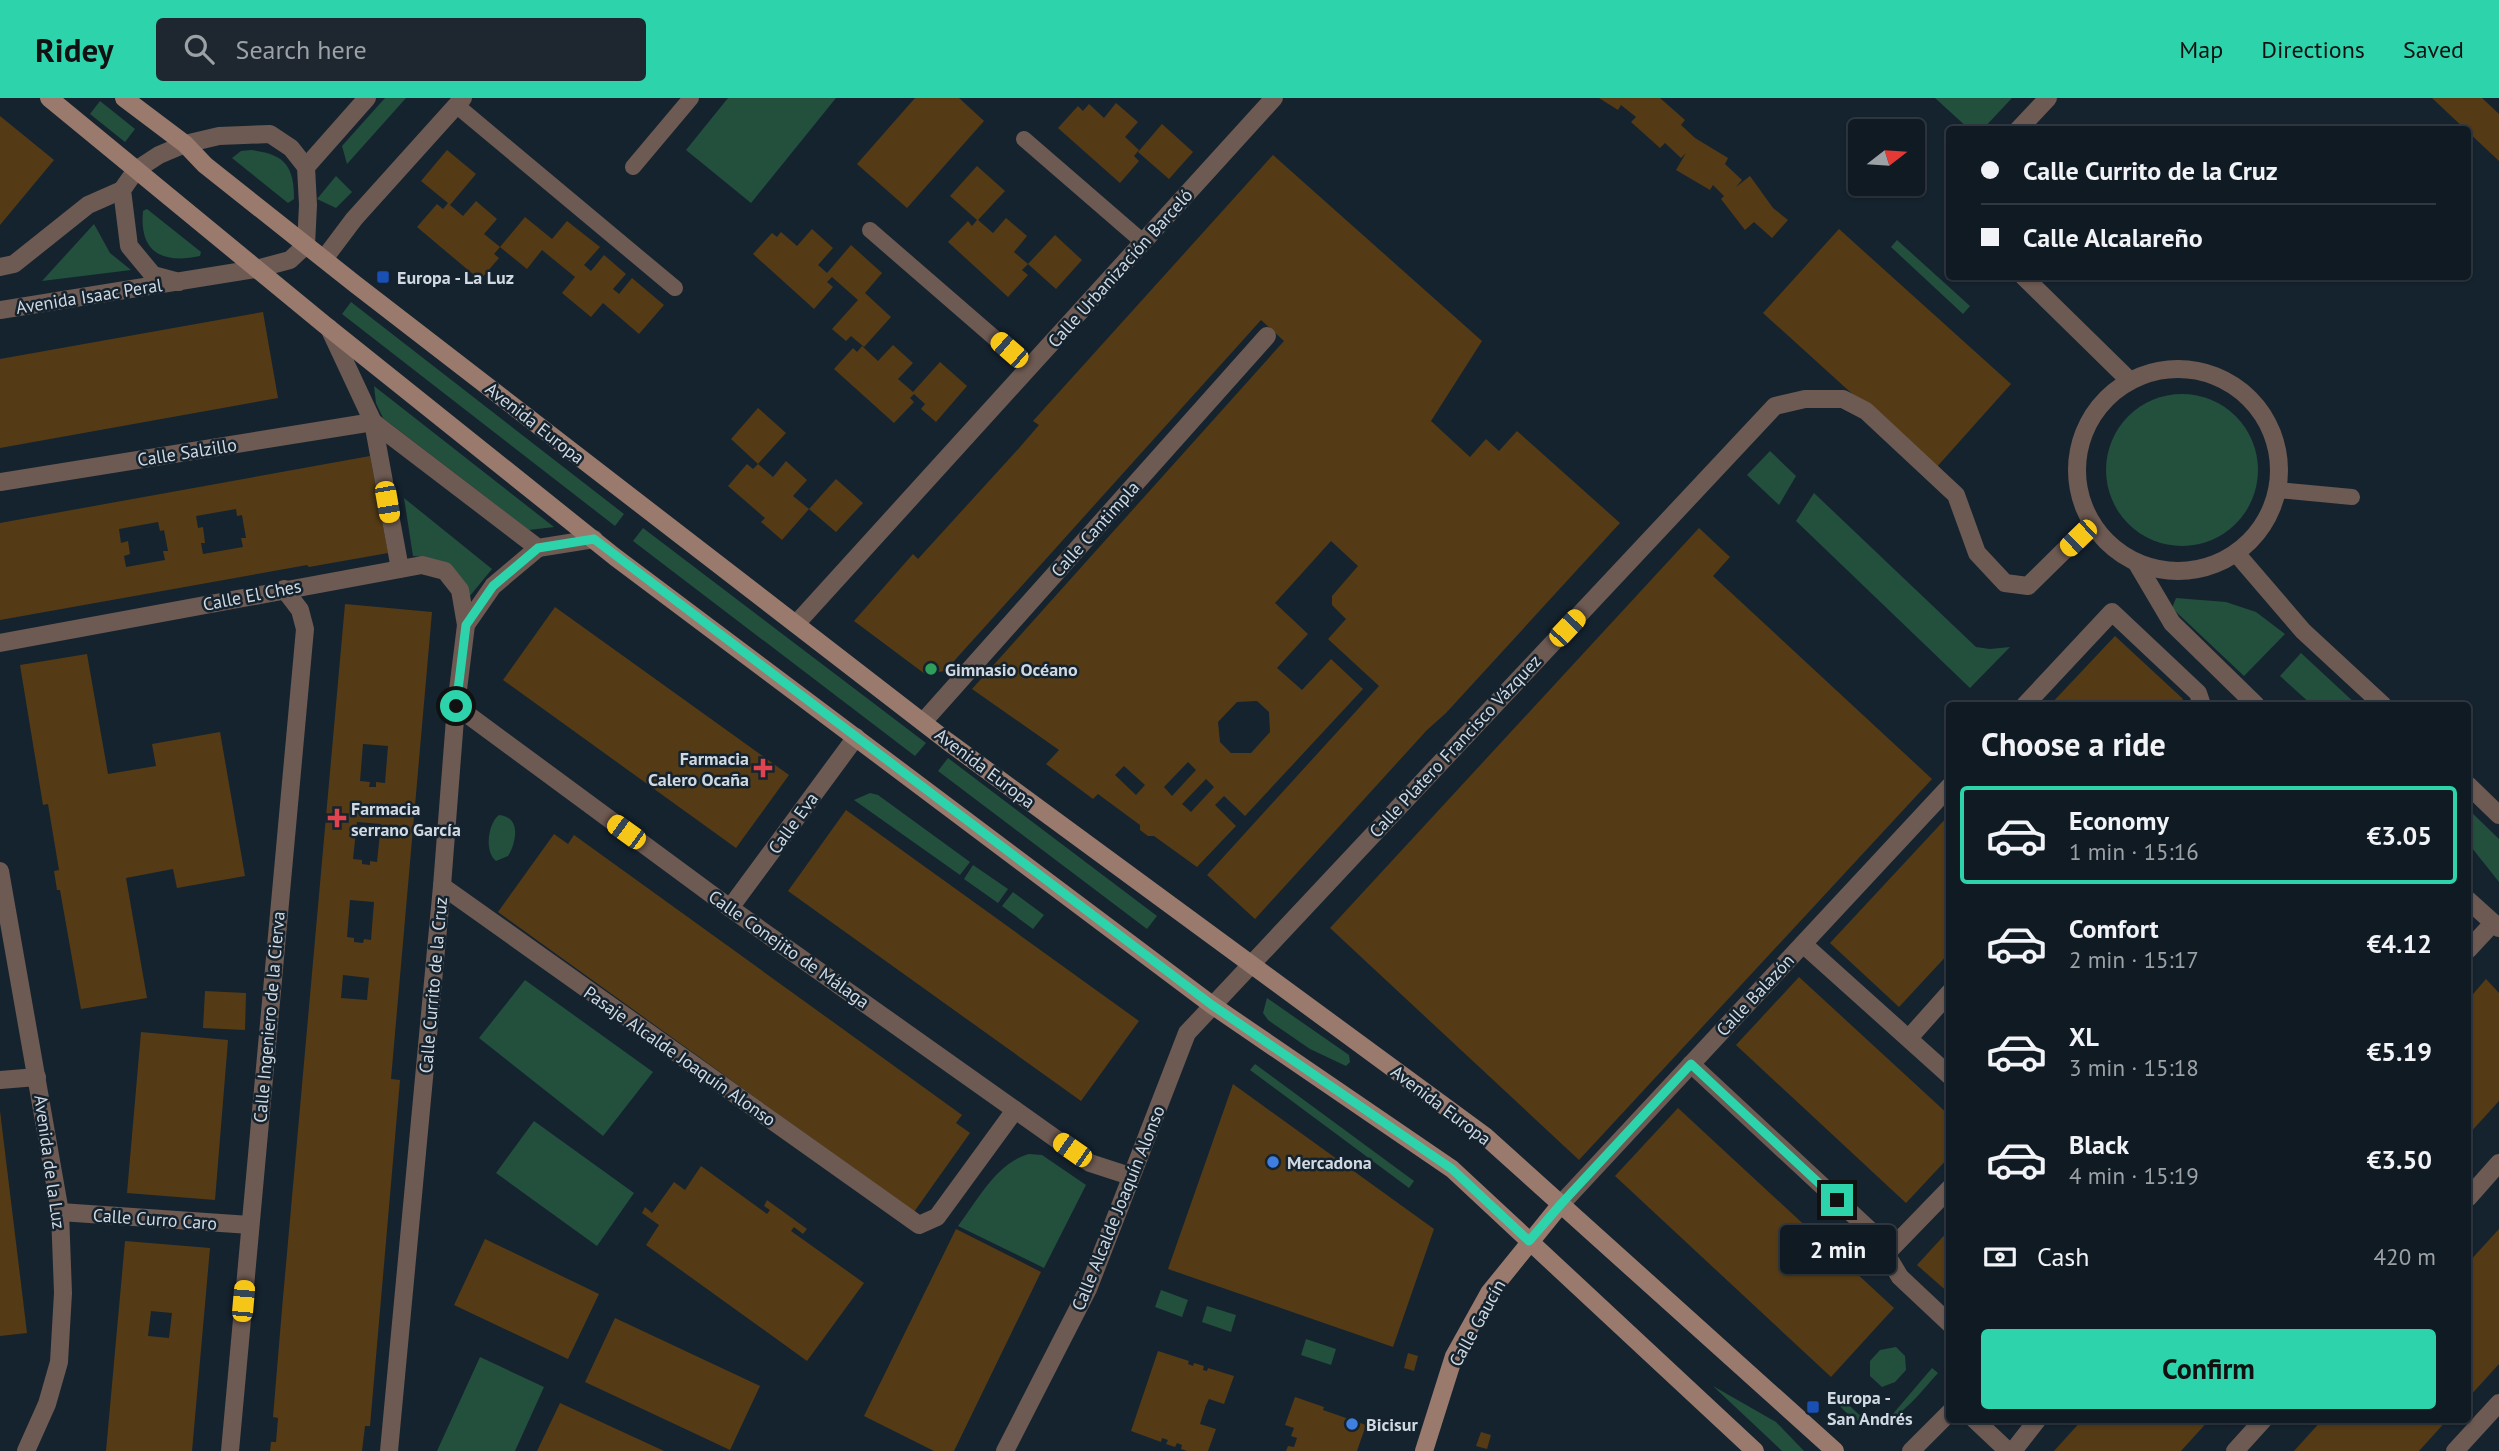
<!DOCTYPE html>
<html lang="en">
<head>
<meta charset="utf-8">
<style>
  body { margin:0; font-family:"PT Sans",sans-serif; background:#1e2730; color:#f1f3f6; height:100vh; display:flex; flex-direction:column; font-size:26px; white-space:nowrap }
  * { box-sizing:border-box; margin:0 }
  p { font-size:23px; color:#9ca1a6 }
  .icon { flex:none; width:38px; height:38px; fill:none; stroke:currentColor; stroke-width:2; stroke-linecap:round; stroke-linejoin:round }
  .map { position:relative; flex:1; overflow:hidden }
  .side { position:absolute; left:1946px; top:604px; width:525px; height:721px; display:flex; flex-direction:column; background:#101a23; border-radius:7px; box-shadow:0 2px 5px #0004,0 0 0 2px #303841 }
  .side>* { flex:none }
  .banner { position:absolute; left:1946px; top:28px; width:525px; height:154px; border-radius:7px; box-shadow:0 2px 5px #0004,0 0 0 2px #303841; display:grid; align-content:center; height:154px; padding:0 35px; background:#101a23 }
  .needle { width:46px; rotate:73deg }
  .fabs { position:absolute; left:1848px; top:21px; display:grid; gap:14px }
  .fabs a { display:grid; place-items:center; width:77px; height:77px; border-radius:7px; background:#101a23; box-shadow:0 2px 5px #0004,0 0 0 2px #303841; font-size:35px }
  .end { position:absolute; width:32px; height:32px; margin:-16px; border:9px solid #2dd4ab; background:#111; box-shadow:0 0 0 4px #111 }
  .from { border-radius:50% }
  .bubble { position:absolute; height:49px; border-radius:7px; background:#101a23; box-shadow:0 2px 5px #0004,0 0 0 2px #303841; font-size:23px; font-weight:700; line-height:49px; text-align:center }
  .car { position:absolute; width:21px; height:42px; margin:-21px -10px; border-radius:9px; box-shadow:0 0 5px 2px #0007; background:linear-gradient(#f5c518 24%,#345 0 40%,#f5c518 0 76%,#345 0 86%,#f5c518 0) }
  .banner b { display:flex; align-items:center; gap:24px; height:66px; font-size:26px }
  .banner b+b { border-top:2px solid #303841 }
  .banner i { width:18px; height:18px; background:#f1f3f6 }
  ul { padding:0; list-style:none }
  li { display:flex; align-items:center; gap:21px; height:98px; margin:0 14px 10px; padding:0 21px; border:4px solid transparent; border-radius:7px }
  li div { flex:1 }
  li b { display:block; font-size:26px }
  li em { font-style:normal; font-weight:700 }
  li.active { border-color:#2dd4ab }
  li>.icon { width:63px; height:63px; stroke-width:1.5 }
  h2 { padding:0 35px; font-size:32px; line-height:84px }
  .pay { display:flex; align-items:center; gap:18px; height:77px; padding:0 35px; font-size:26px }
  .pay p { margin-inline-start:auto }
  .primary-button { display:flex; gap:14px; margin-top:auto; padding:14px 35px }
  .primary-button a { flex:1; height:80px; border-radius:7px; background:#2dd4ab; color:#111; font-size:28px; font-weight:700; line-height:80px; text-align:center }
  header { display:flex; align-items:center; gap:42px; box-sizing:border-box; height:98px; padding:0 35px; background:#2dd4ab; color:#111 }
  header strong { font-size:33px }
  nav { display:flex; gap:38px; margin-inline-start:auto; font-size:24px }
  .search { width:490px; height:63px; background:#1e2730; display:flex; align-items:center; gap:18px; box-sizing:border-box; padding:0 24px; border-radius:7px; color:#9ca1a6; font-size:26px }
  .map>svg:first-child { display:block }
  .green { fill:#234f3d }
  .building { fill:#543b15; fill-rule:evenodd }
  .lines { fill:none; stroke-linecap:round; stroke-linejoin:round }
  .service { stroke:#6d5a52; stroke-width:16 }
  .minor { stroke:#6d5a52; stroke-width:18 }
  .tertiary { stroke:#6d5a52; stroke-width:18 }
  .secondary { stroke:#997a6d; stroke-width:18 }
  .route { stroke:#2dd4ab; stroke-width:9 }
  .transit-dot { fill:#1a4fb4; stroke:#15232f; stroke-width:2.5 }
  .leisure-dot { fill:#2e9e5b; stroke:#15232f; stroke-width:2.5 }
  .health-dot { fill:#e0444e; stroke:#15232f; stroke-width:2.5 }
  .shop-dot { fill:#3f7fe0; stroke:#15232f; stroke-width:2.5 }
  .labels { text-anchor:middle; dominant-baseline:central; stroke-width:5; stroke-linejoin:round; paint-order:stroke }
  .street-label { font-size:18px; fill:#d0d9e2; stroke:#15232f }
  .poi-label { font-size:18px; font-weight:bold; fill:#d0d9e2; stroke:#15232f; text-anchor:start }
</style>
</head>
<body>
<header>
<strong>Ridey</strong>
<div class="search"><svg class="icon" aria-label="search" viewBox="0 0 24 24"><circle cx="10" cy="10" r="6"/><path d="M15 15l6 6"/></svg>Search here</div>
<nav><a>Map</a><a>Directions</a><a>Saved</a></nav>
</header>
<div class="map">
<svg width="2499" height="1353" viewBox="0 0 2499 1353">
  <rect width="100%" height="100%" fill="#15232f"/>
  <g class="green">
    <path d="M385 0H406L347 66 342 48Z"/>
    <path d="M728 0H836L751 105 686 52Z"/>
    <path d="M1935 0H2012L1982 32 1969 31Z"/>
    <path d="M100 3 135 31 125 44 90 16Z"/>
    <path d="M251 52C285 56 294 68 294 101L288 105 232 60 241 53Z"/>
    <path d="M336 78 352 94 336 110 317 101Z"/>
    <path d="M147 111 201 154 200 158C163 166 139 155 143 113Z"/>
    <path d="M94 126 110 155 131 172 42 183Z"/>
    <path d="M1897 142 1970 208 1963 216 1891 149Z"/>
    <path d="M351 204 624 416 615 428 342 216Z"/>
    <path d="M374 288 554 429 529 432 383 320 376 305Z"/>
    <circle cx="2182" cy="372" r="76"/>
    <path d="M1770 353 1796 378 1779 407 1747 377Z"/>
    <path d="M1814 395 1976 549 1990 551 2010 549 1970 590 1796 423Z"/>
    <path d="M404 400 492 471 469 499C459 467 444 461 413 458Z"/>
    <path d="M643 430 926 645 915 658 633 443Z"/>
    <path d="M2176 500 2226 504 2256 514 2285 536 2244 578 2172 510Z"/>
    <path d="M2301 555 2357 607H2312L2280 578Z"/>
    <path d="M948 660 1157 818 1147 831 938 673Z"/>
    <path d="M870 695 878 697 970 764 960 777 854 702Z"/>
    <path d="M2468 711 2499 741V784L2468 745Z"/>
    <path d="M499 717C522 719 516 745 508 758L496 763C484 754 488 725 499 717Z"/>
    <path d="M973 767 1008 791 998 805 964 781Z"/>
    <path d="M1013 794 1044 817 1033 831 1002 808Z"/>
    <path d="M525 882 653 974 603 1038 479 940Z"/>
    <path d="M1267 900 1349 957 1350 964 1346 968 1310 951 1268 922 1263 915Z"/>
    <path d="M1255 966 1414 1083 1409 1090 1250 972Z"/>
    <path d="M534 1023 634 1095 597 1148 496 1075Z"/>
    <path d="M1029 1056 1042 1057 1086 1087 1044 1170 958 1128C978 1102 996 1065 1029 1056Z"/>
    <path d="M1161 1192 1188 1202 1182 1219 1155 1209Z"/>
    <path d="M1207 1208 1236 1217 1231 1234 1202 1224Z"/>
    <path d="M1306 1241 1336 1251 1331 1267 1301 1257Z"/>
    <path d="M1896 1249 1905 1258 1906 1272 1895 1284 1882 1289 1870 1278V1263L1880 1252Z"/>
    <path d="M480 1259 544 1289 515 1353H437Z"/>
    <path d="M1932 1270 1938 1275C1909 1307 1878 1353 1838 1306L1842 1300C1859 1316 1869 1333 1892 1317Z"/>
    <path d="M1713 1288 1776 1324 1804 1353H1782Z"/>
  </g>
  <g class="building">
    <path d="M915 0H959L984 23 907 110 857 66Z"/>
    <path d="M1599 0H1660L1685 22 1681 27 1695 40 1728 60 1725 66 1742 82 1736 89 1750 78 1773 110 1788 122 1772 140 1754 124 1745 132 1721 101 1724 98 1713 87 1710 92 1676 72 1686 55 1681 60 1665 45 1660 50 1631 24 1636 19 1621 7 1618 12Z"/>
    <path d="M2432 0H2482L2499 16V63Z"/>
    <path d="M1116 5 1138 24 1125 39 1139 52 1134 58 1139 63 1120 85 1058 30 1078 8 1083 13 1089 6 1104 20Z"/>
    <path d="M0 18 54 62 0 127Z"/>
    <path d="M1162 26 1193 54 1169 81 1138 54Z"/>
    <path d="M447 52 476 76 450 107 463 118 476 103 497 121 484 136 500 149 494 156 499 160 480 182 417 129 437 106 443 111 448 105 421 83Z"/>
    <path d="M1273 57 1482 243 1431 323 1470 359 1486 341 1499 353 1517 333 1620 425 1446 615 1427 632 1255 821 1207 777 1379 588 1328 541 1346 521 1332 507V498L1358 468 1331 443 1275 505 1308 536 1277 570 1302 592 1331 561 1363 591 1245 718 1224 698 1215 707 1236 728 1197 769 1154 738H1148L1140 732V727L1098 696 1093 701 1046 666 1059 652 972 591 1284 243 1261 222 945 573 925 576 854 523 913 456 918 461 1020 349 1039 327 1033 323ZM1257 603 1269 614 1270 634 1251 655H1231L1220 644 1218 624 1237 604ZM1188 664 1196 672 1172 698 1164 689ZM1124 668 1145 687 1136 697 1115 677ZM1206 681 1214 689 1191 714 1182 706Z"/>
    <path d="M977 68 1005 93 978 122 993 135 1006 120 1027 138 1014 154 1028 166 1055 137 1082 162 1056 191 1028 166 1022 172 1028 177 1008 199 948 144 968 123 972 128 977 122 950 98Z"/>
    <path d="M525 119 552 141 567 123 600 149 584 167 591 173 604 157 626 176 613 191 619 196 632 180 664 207 639 236 603 205 591 219 562 195 575 179 542 152 527 171 500 149Z"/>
    <path d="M812 131 833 150 818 167 827 175 851 147 882 175 865 195 891 219 864 249 851 238 846 243 832 231 858 202 832 179 827 184 833 189 814 211 753 156 772 135 777 139 781 134 797 148Z"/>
    <path d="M1839 131 2011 286 1935 371 1763 215Z"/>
    <path d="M263 214 278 300 0 350V261Z"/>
    <path d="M893 247 913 265 898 281 913 294 940 264 967 288 936 324 921 311 925 306 914 296 910 300 914 304 894 325 834 271 853 250 857 254 862 248 878 263Z"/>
    <path d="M758 310 786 335 758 366 731 341Z"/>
    <path d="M370 358 388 455 309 469 307 467 0 522V425ZM236 411 237 418 242 417 243 423 246 440H241L243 449 203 456 201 445H205L203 429 198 430 196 418ZM158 424 160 433 164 432 168 453H163L165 462 126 469 124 458 130 456 128 443 121 445 119 431Z"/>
    <path d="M786 363 807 382 793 398 809 411 782 442 761 424 765 420 728 388 747 366 753 371 758 366 773 379Z"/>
    <path d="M836 381 863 405 836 434 809 411Z"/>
    <path d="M1699 430 1730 459 1713 478 1932 681 1579 1062 1330 830Z"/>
    <path d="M345 506 432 514 391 981 400 982 370 1328H365L362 1353H270L271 1344H276L278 1320 273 1319 282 1211ZM363 646 388 648 385 685 376 684V689H369L370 684 360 683ZM357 724 381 726 377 764 370 763V767L362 766V762L353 761ZM350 802 374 804 371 842 364 841 363 845 354 844V840L347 839ZM343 877 369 880 367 902 341 900Z"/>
    <path d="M555 509 789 677 736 750 503 582Z"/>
    <path d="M2115 538 2183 601 2177 607H2050Z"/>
    <path d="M87 556 108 676 156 668 152 646 220 634 245 778 177 790 173 771 126 780 147 900 81 911 60 792H57L54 773 59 772 48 706 43 707 20 567Z"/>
    <path d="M846 712 1139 923 1081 1003 788 793Z"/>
    <path d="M1950 716V854L1899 909 1830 845Z"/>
    <path d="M554 736 568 746 574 737 962 1017 956 1025 970 1035 914 1114 498 814Z"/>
    <path d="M1799 879 1950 1018V1058L1906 1105 1736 947Z"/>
    <path d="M2486 881 2499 895V1003L2468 1037V902Z"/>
    <path d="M205 893 246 895 245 932 203 930Z"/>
    <path d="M141 934 228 942 215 1102 127 1095Z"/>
    <path d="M1233 986 1434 1131 1393 1249 1168 1171Z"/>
    <path d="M1678 1010 1894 1210 1831 1279 1615 1078Z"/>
    <path d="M0 1013 27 1235 0 1238Z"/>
    <path d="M701 1068 767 1116 770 1112 764 1108 767 1102 807 1131 803 1136 794 1129 791 1133 864 1185 807 1263 646 1147 659 1127 642 1115 645 1109 652 1115 674 1084 685 1092Z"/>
    <path d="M956 1131 1041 1174 954 1353H934L864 1318Z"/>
    <path d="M1950 1131V1196L1917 1167Z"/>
    <path d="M2499 1131V1266L2468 1300V1165Z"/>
    <path d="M485 1141 599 1196 568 1261 454 1207Z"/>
    <path d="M125 1143 210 1150 192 1353H106ZM151 1213 172 1215 169 1240 148 1238Z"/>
    <path d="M615 1220 760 1288 730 1352 585 1284Z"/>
    <path d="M1158 1253 1189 1263 1188 1266 1193 1268 1194 1265 1204 1268 1203 1272 1207 1273 1208 1270 1234 1278 1224 1306 1209 1301 1206 1307 1200 1326 1216 1331 1208 1353H1187L1181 1351 1182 1347 1177 1345 1175 1349 1166 1346 1168 1342 1162 1340 1161 1344 1131 1333Z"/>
    <path d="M1408 1255 1418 1258 1414 1273 1404 1270Z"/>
    <path d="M1295 1299 1324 1309 1323 1312 1366 1327 1357 1353H1286L1288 1348 1294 1349 1297 1340 1291 1338 1294 1330 1285 1327Z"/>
    <path d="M560 1305 664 1353H537Z"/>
    <path d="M2083 1321H2210L2181 1353H2054Z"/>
    <path d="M2323 1321H2448L2419 1353H2294Z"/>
    <path d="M1481 1334 1491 1337 1487 1351 1476 1348Z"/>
  </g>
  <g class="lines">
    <g class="service">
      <path d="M456 7 675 190"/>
      <path d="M1024 41 1143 144"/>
      <path d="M633 69 691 0"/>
      <path d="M870 132 1029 270"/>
      <path d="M2277 392 2352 399"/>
    </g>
    <g class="minor">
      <path d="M2018 32 2048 0"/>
      <path d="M306 69 367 0"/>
      <path d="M324 161 354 121 463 0"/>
      <path d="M2023 178 2129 282"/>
      <path d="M329 230 373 324 400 471"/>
      <path d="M373 324 538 450 594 441"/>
      <path d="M0 384 373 324"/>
      <path d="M796 526 1274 0"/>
      <path d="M0 545 422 467 445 473 460 492 466 527"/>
      <path d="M2025 607 2112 514 2198 595 2202 607"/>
      <path d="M456 608 730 810 1090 1065 1130 1078"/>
      <path d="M923 624 1267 238"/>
      <path d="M0 773 60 1114 63 1195 59 1264 47 1306 26 1353"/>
      <path d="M442 788 919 1127 937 1119 1015 1012"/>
      <path d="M730 810 856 639"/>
      <path d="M1803 846 1950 978"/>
      <path d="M2468 852 2493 825"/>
      <path d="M1909 940 1950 894"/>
      <path d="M1691 966 1874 1136 1900 1179 1950 1226"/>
      <path d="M0 982 37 979"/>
      <path d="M2468 1100 2499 1065"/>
      <path d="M1561 1106 1950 688"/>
      <path d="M60 1114 250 1127"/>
      <path d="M1886 1156 1950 1090"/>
      <path d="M1974 1321 2008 1353"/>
      <path d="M230 1353 305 531 300 512 284 491"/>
      <path d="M389 1353 442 788 456 608 466 527 493 488 538 450"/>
      <path d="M1005 1353 1088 1191 1187 935 1775 308 1805 301H1843L1866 313 1956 397 1977 455 2005 485 2028 488 2092 425"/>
      <path d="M1911 1353 1950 1314"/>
      <path d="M2013 1353 2038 1321"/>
      <path d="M2235 1353 2264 1321"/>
      <path d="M2455 1353 2499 1305"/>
    </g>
    <g class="tertiary">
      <path d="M0 169 14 166 88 107 122 92"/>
      <path d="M0 212 256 171 290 162 306 147 308 107 306 69 291 50 270 36 219 38 185 46 159 57 136 72 122 92 129 148 153 177 179 184"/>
      <circle cx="2178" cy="372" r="101"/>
      <path d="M2236 455 2303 533 2383 607"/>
      <path d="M2136 464 2172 525 2256 607"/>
      <path d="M2468 687 2499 717"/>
      <path d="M2468 802 2499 830"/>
    </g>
    <g class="secondary">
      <path d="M49 0 325 227 615 459 1212 907 1452 1071 1755 1353"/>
      <path d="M124 0 185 46 205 67 355 186 947 643 1485 1038 1835 1353"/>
      <path d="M1424 1353 1454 1258 1489 1195 1561 1106"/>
    </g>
  </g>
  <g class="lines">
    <path class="route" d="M456 608 466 527 493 488 538 450 594 441 1212 907 1452 1071 1529 1143 1561 1106 1691 966 1837 1102"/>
  </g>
  <g class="transit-dot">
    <rect x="376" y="172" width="14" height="14" rx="3.5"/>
    <rect x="1806" y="1302" width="14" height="14" rx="3.5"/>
  </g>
  <circle class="leisure-dot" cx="931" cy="571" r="7"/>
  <g class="health-dot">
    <path d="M759.5 659.5h7v7h7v7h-7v7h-7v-7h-7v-7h7z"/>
    <path d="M333.5 709.5h7v7h7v7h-7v7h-7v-7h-7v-7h7z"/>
  </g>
  <g class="shop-dot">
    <circle cx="1273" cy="1064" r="7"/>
    <circle cx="1352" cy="1326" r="7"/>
  </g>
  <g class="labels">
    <g class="street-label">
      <text transform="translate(1120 170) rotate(-48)">Calle Urbanización Barceló</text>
      <text transform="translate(89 198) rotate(-9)">Avenida Isaac Peral</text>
      <text transform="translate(535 325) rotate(38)">Avenida Europa</text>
      <text transform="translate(187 354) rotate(-9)">Calle Salzillo</text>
      <text transform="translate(1095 431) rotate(-48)">Calle Cantimpla</text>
      <text transform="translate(252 497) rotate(-11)">Calle El Ches</text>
      <text transform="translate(1455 648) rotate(-47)">Calle Platero Francisco Vázquez</text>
      <text transform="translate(985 670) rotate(37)">Avenida Europa</text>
      <text transform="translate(793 725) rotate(-54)">Calle Eva</text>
      <text transform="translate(789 851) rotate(35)">Calle Conejito de Málaga</text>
      <text transform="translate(433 887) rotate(-85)">Calle Currito de la Cruz</text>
      <text transform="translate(1755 897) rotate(-47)">Calle Balazón</text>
      <text transform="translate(269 919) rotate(-85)">Calle Ingeniero de la Cierva</text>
      <text transform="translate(680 958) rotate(35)">Pasaje Alcalde Joaquín Alonso</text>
      <text transform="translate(1441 1007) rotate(37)">Avenida Europa</text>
      <text transform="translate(50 1064) rotate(82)">Avenida de la Luz</text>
      <text transform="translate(1118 1110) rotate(-68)">Calle Alcalde Joaquín Alonso</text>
      <text transform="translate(155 1121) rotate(4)">Calle Curro Caro</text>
      <text transform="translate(1477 1225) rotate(-61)">Calle Gaucín</text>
    </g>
    <g class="poi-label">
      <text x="397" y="179">Europa - La Luz</text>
      <text x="945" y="571">Gimnasio Océano</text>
      <text x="749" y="660" text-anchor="end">Farmacia<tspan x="749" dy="21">Calero Ocaña</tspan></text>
      <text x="351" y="710">Farmacia<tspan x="351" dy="21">serrano García</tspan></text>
      <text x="1287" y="1064">Mercadona</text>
      <text x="1827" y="1299">Europa -<tspan x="1827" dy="21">San Andrés</tspan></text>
      <text x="1366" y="1326">Bicisur</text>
    </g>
  </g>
</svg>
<div class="fabs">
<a><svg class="needle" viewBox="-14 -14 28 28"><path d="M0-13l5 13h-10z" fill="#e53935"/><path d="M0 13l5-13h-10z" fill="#9ca1a6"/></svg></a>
</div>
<i class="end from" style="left:456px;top:608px"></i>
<i class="end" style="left:1837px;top:1102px"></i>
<div class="bubble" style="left:1780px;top:1127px;width:116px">2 min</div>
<i class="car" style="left:1009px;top:252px;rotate:311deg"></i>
<i class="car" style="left:387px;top:404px;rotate:170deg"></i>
<i class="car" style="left:2078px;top:440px;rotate:226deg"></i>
<i class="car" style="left:1567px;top:530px;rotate:43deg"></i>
<i class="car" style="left:626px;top:734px;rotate:306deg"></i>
<i class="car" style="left:1072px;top:1052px;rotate:305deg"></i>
<i class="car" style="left:243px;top:1203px;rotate:5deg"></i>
<div class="banner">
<b><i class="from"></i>Calle Currito de la Cruz</b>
<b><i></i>Calle Alcalareño</b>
</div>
<section class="side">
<h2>Choose a ride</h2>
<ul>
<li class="active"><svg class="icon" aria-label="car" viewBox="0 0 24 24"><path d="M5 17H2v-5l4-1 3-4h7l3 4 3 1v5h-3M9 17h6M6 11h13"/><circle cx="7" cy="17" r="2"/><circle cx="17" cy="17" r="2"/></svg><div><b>Economy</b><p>1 min · 15:16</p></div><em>€3.05</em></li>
<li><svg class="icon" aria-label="car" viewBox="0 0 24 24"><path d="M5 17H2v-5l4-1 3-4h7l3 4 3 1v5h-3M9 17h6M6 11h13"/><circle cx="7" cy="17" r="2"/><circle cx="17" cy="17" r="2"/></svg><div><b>Comfort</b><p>2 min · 15:17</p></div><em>€4.12</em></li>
<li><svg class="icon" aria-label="car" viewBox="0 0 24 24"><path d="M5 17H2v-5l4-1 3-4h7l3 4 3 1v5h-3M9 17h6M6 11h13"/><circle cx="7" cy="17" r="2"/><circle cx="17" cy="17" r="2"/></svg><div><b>XL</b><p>3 min · 15:18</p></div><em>€5.19</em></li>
<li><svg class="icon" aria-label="car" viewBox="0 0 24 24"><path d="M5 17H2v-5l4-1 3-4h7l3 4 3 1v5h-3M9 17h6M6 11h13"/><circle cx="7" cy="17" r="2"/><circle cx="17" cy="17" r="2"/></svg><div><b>Black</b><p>4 min · 15:19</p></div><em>€3.50</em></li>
</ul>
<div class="pay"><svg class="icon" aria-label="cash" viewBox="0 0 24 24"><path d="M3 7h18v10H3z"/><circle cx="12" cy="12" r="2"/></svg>Cash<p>420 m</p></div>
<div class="primary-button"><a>Confirm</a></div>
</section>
</div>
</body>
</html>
